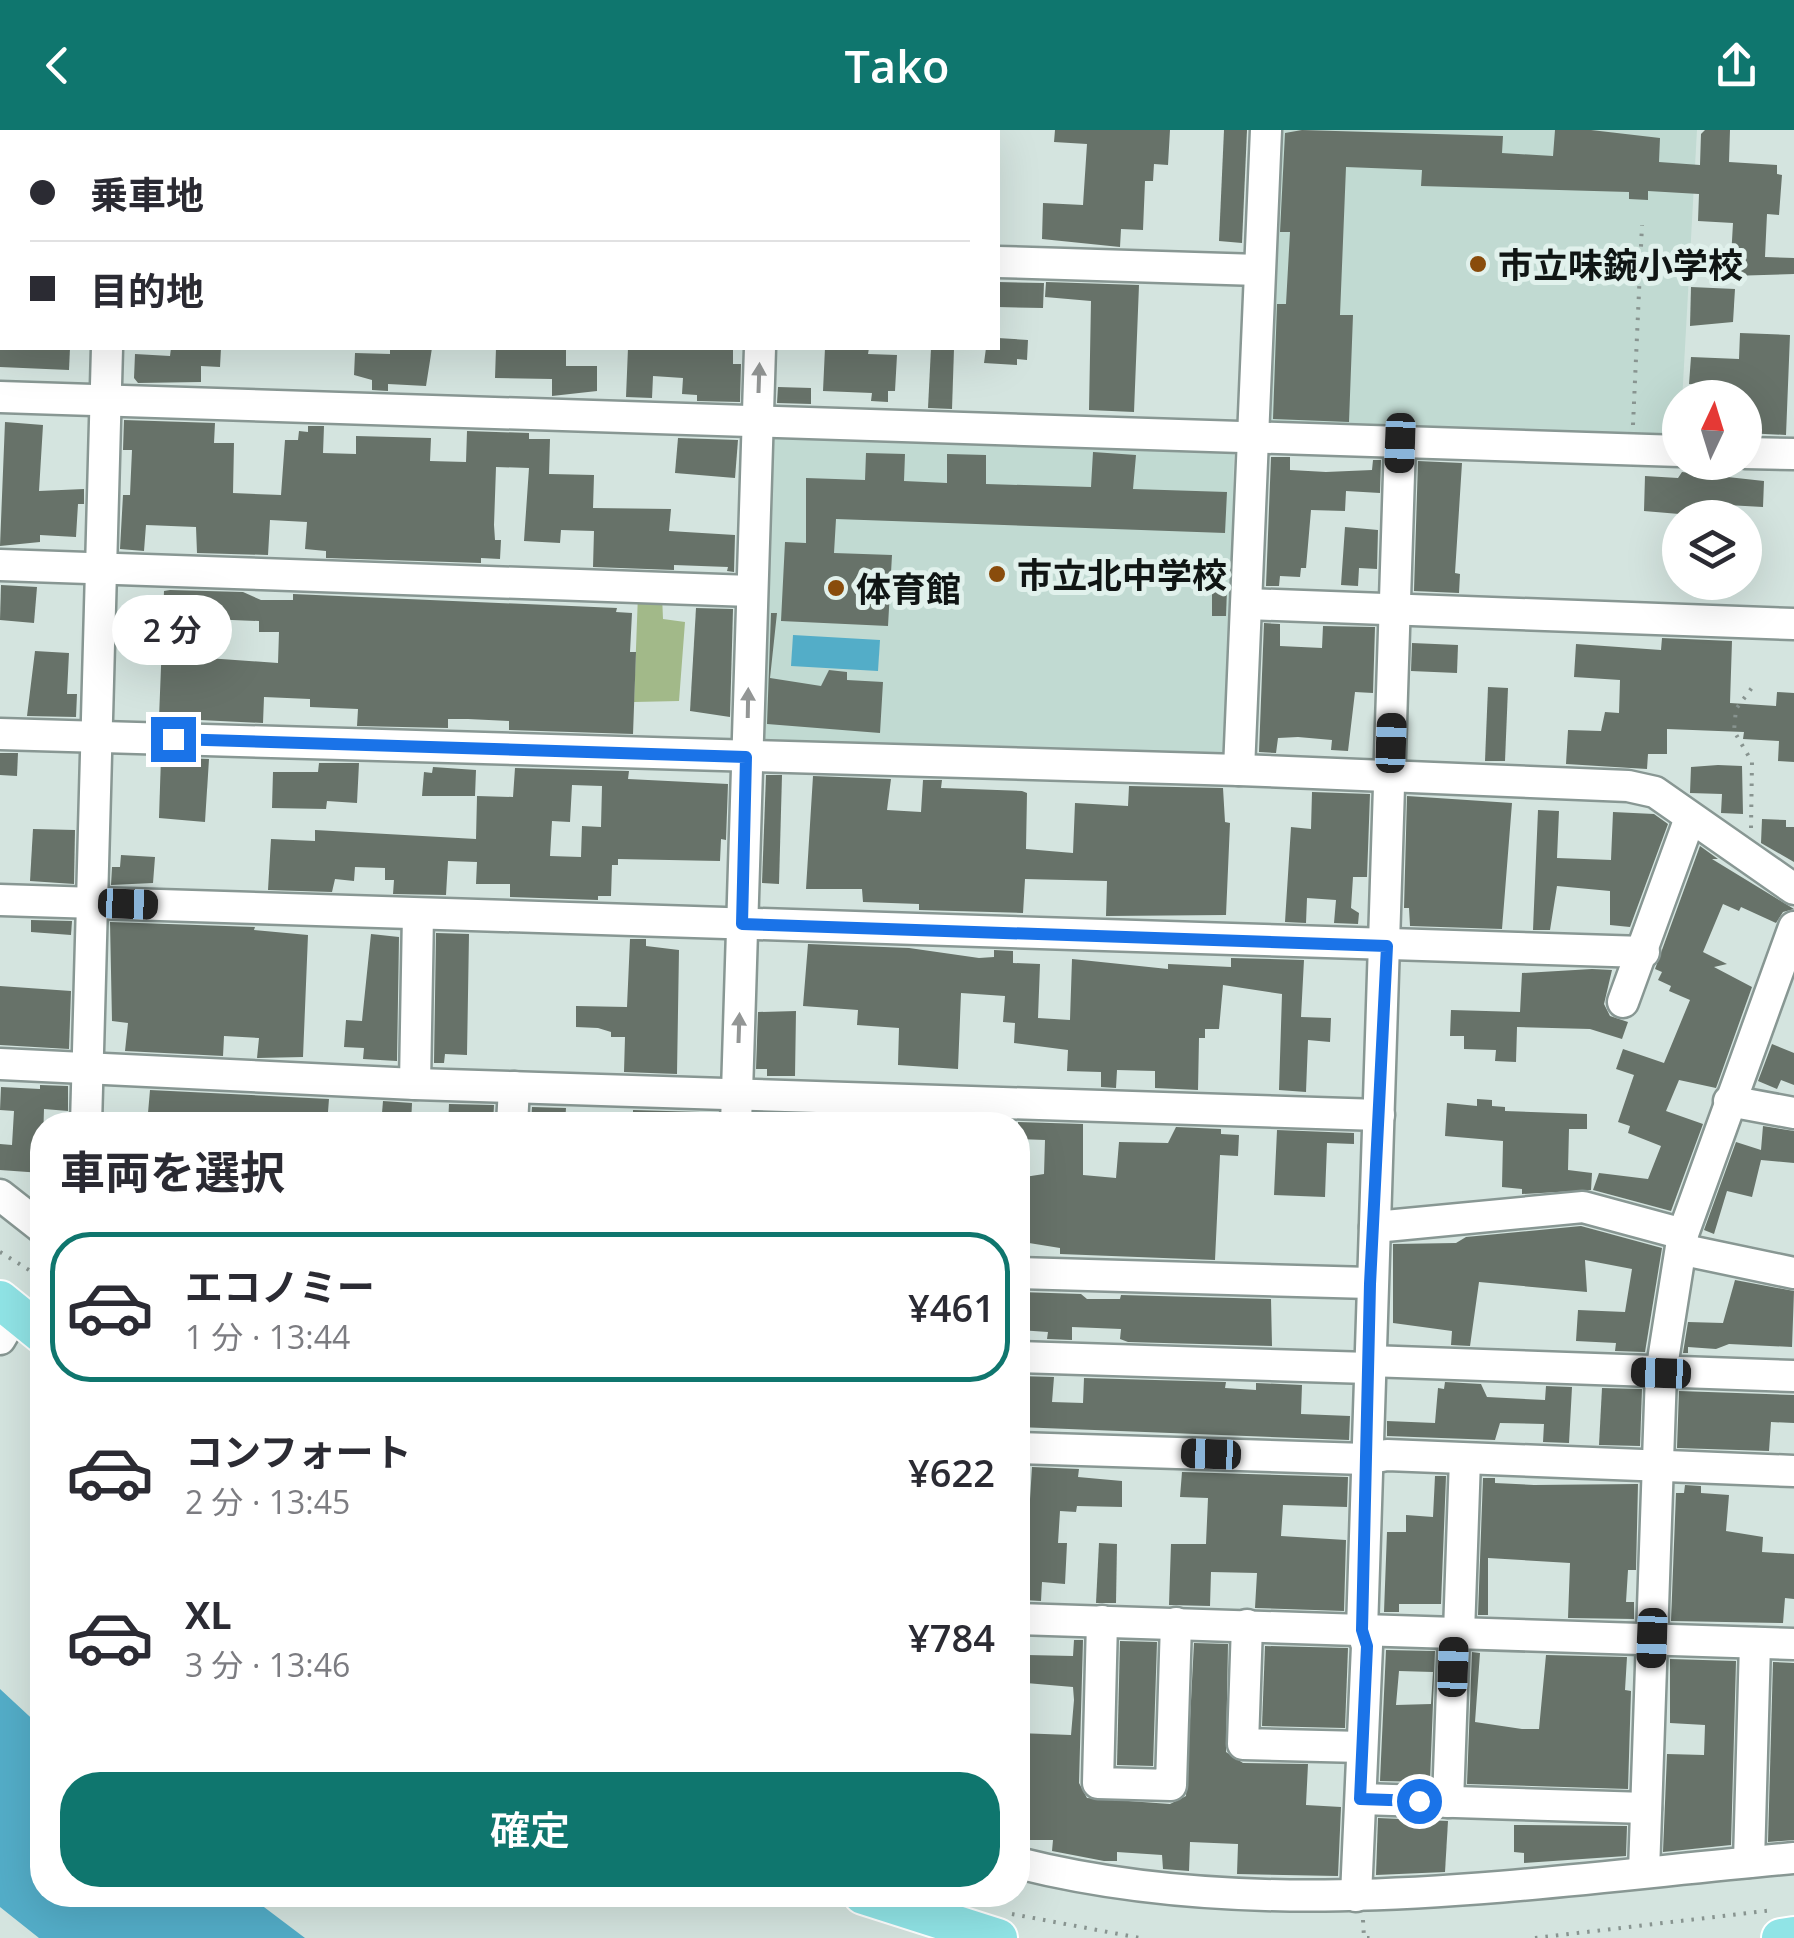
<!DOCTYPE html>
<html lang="ja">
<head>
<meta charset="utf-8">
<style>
  body { margin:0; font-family:"Open Sans","Noto Sans JP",sans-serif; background:#f2f2f3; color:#2b2b33; height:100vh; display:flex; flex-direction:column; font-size:38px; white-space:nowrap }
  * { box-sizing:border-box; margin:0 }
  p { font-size:32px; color:#7c7c81 }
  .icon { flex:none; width:55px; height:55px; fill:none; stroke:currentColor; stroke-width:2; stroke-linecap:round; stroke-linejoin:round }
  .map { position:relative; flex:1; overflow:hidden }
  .sheet { position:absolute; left:30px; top:982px; width:1000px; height:795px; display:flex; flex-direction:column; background:#fff; border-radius:40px; box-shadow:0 10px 40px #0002 }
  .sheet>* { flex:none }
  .top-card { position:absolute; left:0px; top:0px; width:1000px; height:220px; box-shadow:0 10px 40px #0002; display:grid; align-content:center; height:220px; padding:0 30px; background:#fff }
  .needle { width:65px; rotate:4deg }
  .fabs { position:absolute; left:1662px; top:250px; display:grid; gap:20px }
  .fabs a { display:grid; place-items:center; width:100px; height:100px; border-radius:50%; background:#fff; box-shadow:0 10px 40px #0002; font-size:50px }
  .end { position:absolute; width:45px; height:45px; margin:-22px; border:12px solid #1a73e8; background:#fff; box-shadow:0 0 0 5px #fff }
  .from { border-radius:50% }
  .bubble { position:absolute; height:70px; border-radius:35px; background:#fff; box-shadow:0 10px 40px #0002; font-size:32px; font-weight:600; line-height:70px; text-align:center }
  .car { position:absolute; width:30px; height:60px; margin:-30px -15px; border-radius:12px; box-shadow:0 0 8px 2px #0007; background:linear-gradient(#222 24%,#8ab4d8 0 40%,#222 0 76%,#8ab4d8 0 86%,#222 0) }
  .top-card b { display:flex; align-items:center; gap:35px; height:95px; font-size:38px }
  .top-card b+b { border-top:2px solid #e1e1e2 }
  .top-card i { width:25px; height:25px; background:#2b2b33 }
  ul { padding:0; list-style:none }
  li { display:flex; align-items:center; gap:30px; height:150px; margin:0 20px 15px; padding:0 10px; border:5px solid transparent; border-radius:40px }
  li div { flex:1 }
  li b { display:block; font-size:38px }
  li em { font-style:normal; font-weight:600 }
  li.current { border-color:#0f766e }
  li>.icon { width:90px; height:90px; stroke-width:1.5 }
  h2 { padding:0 30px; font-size:45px; line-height:120px }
  .action { display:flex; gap:20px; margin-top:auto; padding:20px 30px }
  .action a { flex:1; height:115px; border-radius:40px; background:#0f766e; color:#fff; font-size:40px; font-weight:600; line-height:115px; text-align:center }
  header { display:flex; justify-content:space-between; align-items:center; height:130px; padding:0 30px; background:#0f766e; color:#fff; font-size:45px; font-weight:600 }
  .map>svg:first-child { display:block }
  .built { fill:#c1dad2 }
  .green { fill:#a2b989 }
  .water { fill:#53adc8 }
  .building { fill:#677269; fill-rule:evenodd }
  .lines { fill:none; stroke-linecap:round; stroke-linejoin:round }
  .minor-casing { stroke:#889793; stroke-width:35 }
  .major-casing { stroke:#fff; stroke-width:42 }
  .path { stroke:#889490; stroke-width:4; stroke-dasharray:2.5 8; stroke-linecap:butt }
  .minor { stroke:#fff; stroke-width:30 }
  .major { stroke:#90e4e6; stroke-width:38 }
  .oneway { fill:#939695 }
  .route { stroke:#1a73e8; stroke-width:12 }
  .poi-dot { fill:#894c0c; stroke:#e1f1ec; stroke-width:4 }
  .labels { text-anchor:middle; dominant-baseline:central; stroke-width:10; stroke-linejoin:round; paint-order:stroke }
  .poi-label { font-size:35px; font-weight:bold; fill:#101514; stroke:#e1f1ec; text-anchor:start }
</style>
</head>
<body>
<header><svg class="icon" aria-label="back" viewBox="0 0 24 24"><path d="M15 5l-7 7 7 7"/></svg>Tako<svg class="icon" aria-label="share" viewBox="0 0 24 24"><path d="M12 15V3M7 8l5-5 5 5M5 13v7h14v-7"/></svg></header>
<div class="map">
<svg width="1794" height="1808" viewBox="0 0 1794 1808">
  <rect width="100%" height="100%" fill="#d4e4df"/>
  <g class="built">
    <path d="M1270 0H1697L1680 308 1266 297Z"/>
    <path d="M771 307 1234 321 1228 626 764 616 758 610Z"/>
  </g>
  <path class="green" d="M638 464 662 465 663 489 685 492 679 571 634 572Z"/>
  <g class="water">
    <path d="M793 505 880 510 878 541 791 536Z"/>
    <path d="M0 1559 42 1598V1765H248L305 1808H39L0 1777Z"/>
  </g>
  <g class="building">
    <path d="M1055 0H1170L1168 35 1154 34 1153 51H1145L1143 100 1121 99 1120 117 1042 109 1043 73 1083 75 1087 14 1054 12Z"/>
    <path d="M1224 0H1247L1242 113 1219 111Z"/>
    <path d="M1302 0 1503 6 1502 23 1553 26 1555 0H1591L1660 8 1659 32 1700 35 1701 4 1705 0H1730L1729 32 1777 35V44L1782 45 1779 85 1767 84 1765 127 1794 128V144L1730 146 1733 93 1698 91 1699 64 1648 61V70L1629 69V62L1421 56 1422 40 1346 37 1340 185H1353L1349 292 1273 289 1277 174H1286L1290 102H1280L1285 3Z"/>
    <path d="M998 152 1044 153 1043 178 998 177Z"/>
    <path d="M1046 152 1139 155 1134 282 1089 280 1091 171 1045 167Z"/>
    <path d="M1691 157 1735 159 1733 192 1690 196Z"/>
    <path d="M1740 203 1790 205 1786 305 1745 303V268H1737V257L1689 254 1691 227 1739 229Z"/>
    <path d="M998 208 1028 210 1027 230 1017 229V235L984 233 986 218H998Z"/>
    <path d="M0 218H70L69 240 0 237Z"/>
    <path d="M171 218H221L220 237 201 236V252L138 253 134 248 135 224 170 226Z"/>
    <path d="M390 218H432L426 256 388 254V261L372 260V250L354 245 355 223 390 224Z"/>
    <path d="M496 218H566V236H597V261L552 266V249L495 248Z"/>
    <path d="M628 218H733V234H741L740 272 697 271V265L682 264 683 248 653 246 652 268 626 267Z"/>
    <path d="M825 218H869L868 224 897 225 895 261H888V272L871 271 872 263 823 261Z"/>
    <path d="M931 218 954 219 952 279 928 278Z"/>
    <path d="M778 257 811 258V274L777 273Z"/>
    <path d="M124 290 215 293 214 313H234L233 363 281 365 285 310H298L299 301 308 302V296H324L323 323 356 324V306L431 308 430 331 466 332 467 301 529 303V309H550L549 344 594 345 593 378 671 379 669 401 735 405 734 442 727 441 728 437 674 435V440L593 437 594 401 561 400 560 413 524 411 529 338 496 337 494 395 495 410H501L500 429 481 428V433L326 428V421L305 419 307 392 270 390 268 425 197 423 196 397 146 395 144 421 120 419 123 365H130L132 320H123Z"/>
    <path d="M5 292 43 295 39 361 84 359V374H78L76 407 40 405V412L0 416Z"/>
    <path d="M678 308 738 310 735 348 675 343Z"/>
    <path d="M1093 322 1136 325 1133 359 1227 362 1225 403 836 389 834 423 892 425 888 496 781 491 785 412 806 413V348L865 350 866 323 905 324 904 351 947 353V324L986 325V354L1091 357Z"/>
    <path d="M1271 327H1290V340L1326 342 1372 340 1373 330H1381L1380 363 1346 361 1345 381 1311 380 1306 438H1301L1300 447 1280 446 1279 456H1266Z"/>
    <path d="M1418 331 1462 333 1455 443 1460 444 1459 463 1414 461Z"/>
    <path d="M1682 342 1764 351 1763 377 1727 375 1726 388 1644 381 1645 346 1678 348Z"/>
    <path d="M1345 397 1378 400 1377 439 1359 438 1358 456 1341 455Z"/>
    <path d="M1 455 37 457 34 493 0 490Z"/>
    <path d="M1212 459H1227L1226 486H1212Z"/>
    <path d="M170 460 243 462 261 470H293V464L617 478 616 482 632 483 630 522H636L633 604 509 600V591L468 589H448V598L357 596 358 579 310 577V569L264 567 263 593 159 588 164 461ZM208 489 259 491V502H279L278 533 207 528Z"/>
    <path d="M696 478 733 479 730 587 690 581Z"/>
    <path d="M771 483H777L770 548 821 556 829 540 847 542V550L883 552 880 603 767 594Z"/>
    <path d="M1264 493 1280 494V516L1322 518 1323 496 1375 497 1373 563 1355 562 1348 621 1331 620 1332 610 1298 607 1278 608 1276 623 1259 622Z"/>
    <path d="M1662 508 1732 511 1730 573 1776 576 1777 562 1794 563V632L1778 631 1779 611 1743 609 1744 602 1667 599V624H1648L1647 639 1566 634 1568 600 1601 601 1605 582 1619 583 1620 550 1574 547 1576 514 1661 520Z"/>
    <path d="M1412 513 1458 515 1457 543 1411 541Z"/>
    <path d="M35 521 69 523 67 564H77L76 587 27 586Z"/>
    <path d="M1488 557 1508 558 1505 631H1485Z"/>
    <path d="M0 623H18L17 646 0 645Z"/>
    <path d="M161 627 209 629 205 692 159 688Z"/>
    <path d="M319 633H359L357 673 327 671 326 679 272 678 273 642H318Z"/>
    <path d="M1718 635 1742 636 1743 684 1721 683 1722 664 1690 663 1691 637Z"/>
    <path d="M433 637 476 640 475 666H422L424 642 432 643Z"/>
    <path d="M515 638 629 641 628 649 728 654 726 710 721 709 720 731 618 729V735H612L611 766H598V770L510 767V754H476L477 732 448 731 446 765 393 764 394 750H385V738L355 737 354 751 335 749 332 762 268 760 271 709 315 711V700L476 709 477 666 513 667ZM572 655 602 656 601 697 582 696 581 727 550 726 552 691 570 692Z"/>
    <path d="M766 645H782L779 754 762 753Z"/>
    <path d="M813 646 891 649 887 680 921 682 923 650H942L941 658 1022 661 1027 663 1026 719 1073 723 1075 673 1128 676 1129 656 1223 658 1225 692 1230 693 1226 785 1106 786 1107 751 1025 749 1023 783 919 780V774L863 772 862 759H806Z"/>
    <path d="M1312 662 1370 664 1367 747H1353L1351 778 1359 783 1358 794 1334 793 1336 770 1307 768 1306 793 1285 792 1291 697 1311 699Z"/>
    <path d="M1407 666 1512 673 1502 799 1410 796 1409 778H1404Z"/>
    <path d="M1538 680 1559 681 1557 728 1611 730 1613 682 1654 684 1668 694 1630 797 1610 795V761L1557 756 1550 800H1533Z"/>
    <path d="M1762 689 1786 690V697H1794V732L1761 713Z"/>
    <path d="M33 699 75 700 74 754 30 751Z"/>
    <path d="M1700 716 1718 729H1712L1794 779 1783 782 1776 793 1741 777 1739 781 1723 774 1703 822 1727 834 1714 837 1752 857 1716 958 1679 950 1666 981 1703 994 1671 1081 1593 1060 1599 1043 1648 1049 1661 1016 1628 1003 1630 996 1618 992 1634 945 1616 939 1623 919 1664 933 1690 870 1669 861 1671 856 1658 850 1662 842 1655 839Z"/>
    <path d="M121 725 155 727 153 753 111 755 112 737H120Z"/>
    <path d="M31 790 72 791 71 805 31 802Z"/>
    <path d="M110 792 255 797 254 800 308 805 303 927 257 928 259 908 224 906 223 926 125 921 128 893 112 891Z"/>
    <path d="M436 803 469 804 467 925 445 924 444 933H434Z"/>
    <path d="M371 804 399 807 397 931 363 929 364 918 344 917 346 890 362 891Z"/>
    <path d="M630 809H646V816L679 820 677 944 624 942 625 907H611V902L598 898 576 897V876L627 877Z"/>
    <path d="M808 814 909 818 979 828 994 827V820L1013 821V833L1040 834 1038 888 1070 890 1072 829 1168 839V834L1231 837V828L1304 830 1301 887 1331 888 1330 912 1308 910 1306 962 1279 960 1282 864 1223 855 1219 899H1205V908H1199L1198 960 1155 958V941L1117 940 1116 958 1101 957V942L1067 941 1068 920 1014 913 1015 893 1003 892 1005 866 961 863 958 939 898 935 899 898 857 895 858 880 803 876Z"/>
    <path d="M1592 839 1612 840 1604 874 1610 886 1628 892 1622 909 1590 899 1517 897 1516 932 1495 931 1496 920 1464 919V906H1450L1451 880 1520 882 1522 843Z"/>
    <path d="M0 856 71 861 69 919 0 915Z"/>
    <path d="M796 881 795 946H767V939H756L758 882Z"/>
    <path d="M1772 914 1794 923V955L1781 950 1777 959 1758 951Z"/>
    <path d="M40 955 68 956V981L44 979 42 1043 0 1040V1014L12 1015 14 981 0 980 1 957 40 959Z"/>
    <path d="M150 960 329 969 327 995 168 992V985L148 983Z"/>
    <path d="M1477 969 1492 970V976L1505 977V981L1587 984V999H1569L1568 1040 1592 1043 1591 1060 1522 1064V1059L1502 1057 1503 1011 1445 1006 1447 973 1477 976Z"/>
    <path d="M383 971 412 973 411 995H381Z"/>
    <path d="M449 974 494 975 493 995H448Z"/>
    <path d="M532 977 566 978 565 995H531Z"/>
    <path d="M633 980 700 982 699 995H633Z"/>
    <path d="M755 984 784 985V995H755Z"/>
    <path d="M1018 992 1083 994V1045L1116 1048 1119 1012 1168 1013 1176 997 1221 999V1004L1239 1005 1238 1026 1220 1025 1215 1130 1060 1124V1118L1029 1113 1030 1094 1018 1093V1048L1044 1044 1045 1010 1018 1009Z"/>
    <path d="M1763 996 1794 1001V1033L1761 1030 1752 1067 1727 1061 1714 1104 1704 1100 1736 1012 1761 1020Z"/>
    <path d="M1277 1000 1354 1003V1014L1327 1013 1325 1067 1274 1065Z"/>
    <path d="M1581 1096 1662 1118 1645 1222 1615 1221 1616 1213 1576 1211 1578 1180 1625 1182 1632 1139 1585 1130 1587 1162 1479 1152 1470 1216 1451 1215 1452 1201 1393 1193V1114L1456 1113 1466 1107Z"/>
    <path d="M1735 1150 1794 1161 1792 1217 1729 1214 1716 1219 1688 1217V1223H1683L1688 1192 1723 1193Z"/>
    <path d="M1020 1162 1081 1164 1087 1169H1120L1121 1165 1271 1169 1272 1216 1128 1212 1120 1209 1121 1199 1072 1197V1210L1047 1209 1048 1202 1019 1200Z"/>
    <path d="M1018 1246 1054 1247 1052 1272 1083 1273 1084 1248 1226 1252 1225 1258 1256 1260V1253L1302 1255 1301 1284 1350 1286 1349 1310 1018 1297Z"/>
    <path d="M1445 1252 1481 1254 1487 1267 1545 1270 1546 1256 1572 1257 1569 1313 1543 1312 1544 1294 1500 1293 1495 1310 1387 1306V1291L1435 1293 1438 1258 1444 1259Z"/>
    <path d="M1602 1258 1642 1259 1640 1316 1599 1315Z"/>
    <path d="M1679 1261 1794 1265V1293L1771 1292 1769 1321 1677 1318Z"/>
    <path d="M1032 1337 1079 1339 1078 1347 1122 1351V1377L1077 1376 1076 1382 1060 1381 1058 1413H1067L1065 1454 1042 1452 1041 1471 1023 1470 1026 1422 1018 1421 1024 1384 1029 1385Z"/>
    <path d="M1182 1342 1348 1347 1347 1377 1283 1375 1281 1406 1346 1410 1344 1481 1255 1478 1257 1443 1211 1442 1210 1476 1169 1475 1171 1414H1206L1208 1368 1180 1367Z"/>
    <path d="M1435 1346H1446L1441 1474H1399V1482H1384L1387 1402H1406V1385L1433 1387Z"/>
    <path d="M1483 1348H1495V1353L1534 1355 1638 1354 1636 1440H1628L1626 1472H1634V1489L1568 1488 1570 1433 1488 1428V1485H1478Z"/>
    <path d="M1685 1355 1701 1356V1363L1729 1365 1726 1401 1763 1407 1762 1422 1794 1424V1469L1785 1468 1783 1493 1671 1491 1676 1363H1684Z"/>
    <path d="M1099 1413 1117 1414 1116 1473H1096Z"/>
    <path d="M1074 1510H1083L1079 1653 1087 1668 1170 1674 1186 1666 1194 1513 1228 1514 1226 1622 1243 1633 1308 1634 1306 1675 1341 1677 1338 1746 1237 1744 1238 1714 1190 1712 1189 1741 1163 1739 1162 1725 1117 1722V1731H1104L1052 1721 1053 1710H1018V1603L1071 1605 1074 1570 1073 1557 1026 1553 1027 1525 1073 1526Z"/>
    <path d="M1120 1511 1157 1512 1153 1636 1117 1635Z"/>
    <path d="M1265 1516 1348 1518 1345 1598 1262 1596Z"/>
    <path d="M1386 1520 1435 1521 1430 1652 1380 1651ZM1399 1541 1433 1542 1431 1574 1396 1575Z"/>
    <path d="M1472 1522 1480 1523 1475 1592 1522 1599H1539L1546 1525 1627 1527 1625 1560 1631 1561 1628 1659 1467 1654Z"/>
    <path d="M1670 1529 1736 1531 1731 1715 1663 1722 1667 1624 1704 1625 1705 1595 1670 1593Z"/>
    <path d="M1773 1532 1794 1533V1710L1768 1712Z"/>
    <path d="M1378 1688 1448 1691 1445 1742 1376 1745Z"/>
    <path d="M1514 1695 1627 1696 1626 1726 1524 1733V1723L1514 1722Z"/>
  </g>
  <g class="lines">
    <g class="minor-casing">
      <g id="minor">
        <path d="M114 2V0"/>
        <path d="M769 2V0"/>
        <path d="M998 132 1259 140"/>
        <path d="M0 267 1680 321"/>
        <path d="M1745 323 1794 324"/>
        <path d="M0 435 751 461"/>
        <path d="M1247 474 1794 494"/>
        <path d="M0 604 1239 640 1628 656 1655 662 1794 759"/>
        <path d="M1239 640 1266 0"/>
        <path d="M0 770 1644 822"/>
        <path d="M1623 872 1690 688"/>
        <path d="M0 934 415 954 1379 985"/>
        <path d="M415 954 418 784"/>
        <path d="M1729 971 1794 983"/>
        <path d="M86 995 107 218"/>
        <path d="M512 995 514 957"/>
        <path d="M736 995 760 218"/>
        <path d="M0 1065 42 1098"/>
        <path d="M1375 1097 1583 1077 1683 1104"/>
        <path d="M1684 1120 1794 1143"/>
        <path d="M1018 1143 1370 1153"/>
        <path d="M0 1209 16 1182"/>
        <path d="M1018 1227 1369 1238"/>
        <path d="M1369 1231 1794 1246"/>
        <path d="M1018 1318 1365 1329 1387 1325 1794 1341"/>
        <path d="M1018 1489 1794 1514"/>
        <path d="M1102 1491 1098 1653 1171 1655 1176 1493"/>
        <path d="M1247 1495 1243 1614 1362 1617"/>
        <path d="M1459 1503 1465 1329"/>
        <path d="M1361 1669 1646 1678"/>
        <path d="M1448 1672 1454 1503"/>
        <path d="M1749 1732 1755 1513"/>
        <path d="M1018 1733C1271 1797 1538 1751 1794 1728"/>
        <path d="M1644 1742 1661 1243 1683 1104 1794 797"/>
        <path d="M1356 1766 1367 1516 1362 1500 1400 313"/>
      </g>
    </g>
    <g class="major-casing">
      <g id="major">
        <path d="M0 1170 42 1204"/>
        <path d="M863 1765 998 1808"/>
        <path d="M1781 1808 1794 1806"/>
      </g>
    </g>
    <g class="path">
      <path d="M1633 295 1642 95"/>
      <path d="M1751 698 1752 632 1734 601 1736 579 1754 555"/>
      <path d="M0 1122 42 1148"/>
      <path d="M1012 1784 1140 1808"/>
      <path d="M1363 1790 1364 1808"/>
      <path d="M1367 1808H1372"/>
      <path d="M1535 1808 1774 1780"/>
    </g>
    <use href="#minor" class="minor"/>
    <use href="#major" class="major"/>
  </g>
  <defs><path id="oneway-solid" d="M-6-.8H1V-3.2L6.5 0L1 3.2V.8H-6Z" transform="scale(2.5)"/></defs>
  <g class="oneway">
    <use href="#oneway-solid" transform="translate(759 248) rotate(-88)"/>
    <use href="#oneway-solid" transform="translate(748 573) rotate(-89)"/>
    <use href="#oneway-solid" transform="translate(739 898) rotate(-88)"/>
  </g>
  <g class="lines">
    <path class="route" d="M173 609 746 627 742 794 1387 816 1370 1154 1362 1500 1367 1516 1360 1669 1419 1671"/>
  </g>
  <g class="poi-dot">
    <circle cx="1478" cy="134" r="10"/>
    <circle cx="997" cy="444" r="10"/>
    <circle cx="836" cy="458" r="10"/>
  </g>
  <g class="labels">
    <g class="poi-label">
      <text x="1498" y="134">市立味鋺小学校</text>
      <text x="1017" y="444">市立北中学校</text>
      <text x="856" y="458">体育館</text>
    </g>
  </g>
</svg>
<div class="fabs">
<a><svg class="needle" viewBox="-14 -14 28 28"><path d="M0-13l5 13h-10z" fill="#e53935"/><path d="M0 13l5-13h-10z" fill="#7c7c81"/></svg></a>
<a><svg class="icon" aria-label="layers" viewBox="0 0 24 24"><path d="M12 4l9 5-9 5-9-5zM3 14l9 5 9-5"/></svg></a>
</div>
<i class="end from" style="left:1419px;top:1671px"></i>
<i class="end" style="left:173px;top:609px"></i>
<div class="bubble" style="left:112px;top:465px;width:120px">2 分</div>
<i class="car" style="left:1400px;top:313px;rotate:182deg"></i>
<i class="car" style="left:1391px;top:613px;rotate:2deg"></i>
<i class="car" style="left:128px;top:774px;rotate:92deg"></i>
<i class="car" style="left:1661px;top:1243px;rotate:272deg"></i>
<i class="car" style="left:1211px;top:1324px;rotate:272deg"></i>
<i class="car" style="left:1652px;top:1508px;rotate:182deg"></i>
<i class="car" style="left:1453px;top:1537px;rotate:2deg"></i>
<div class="top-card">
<b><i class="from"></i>乗車地</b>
<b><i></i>目的地</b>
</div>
<section class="sheet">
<h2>車両を選択</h2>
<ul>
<li class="current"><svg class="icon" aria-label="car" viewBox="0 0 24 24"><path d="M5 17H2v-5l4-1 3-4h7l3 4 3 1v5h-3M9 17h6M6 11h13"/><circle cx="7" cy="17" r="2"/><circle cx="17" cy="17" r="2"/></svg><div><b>エコノミー</b><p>1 分 · 13:44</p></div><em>¥461</em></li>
<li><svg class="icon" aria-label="car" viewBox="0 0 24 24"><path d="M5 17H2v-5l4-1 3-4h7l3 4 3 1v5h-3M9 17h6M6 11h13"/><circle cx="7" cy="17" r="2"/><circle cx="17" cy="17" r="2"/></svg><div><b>コンフォート</b><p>2 分 · 13:45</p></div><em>¥622</em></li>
<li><svg class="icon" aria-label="car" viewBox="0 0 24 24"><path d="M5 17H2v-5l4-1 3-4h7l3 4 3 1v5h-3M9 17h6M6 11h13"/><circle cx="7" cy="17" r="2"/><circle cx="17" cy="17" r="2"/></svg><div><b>XL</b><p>3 分 · 13:46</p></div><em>¥784</em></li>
</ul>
<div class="action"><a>確定</a></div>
</section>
</div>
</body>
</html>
